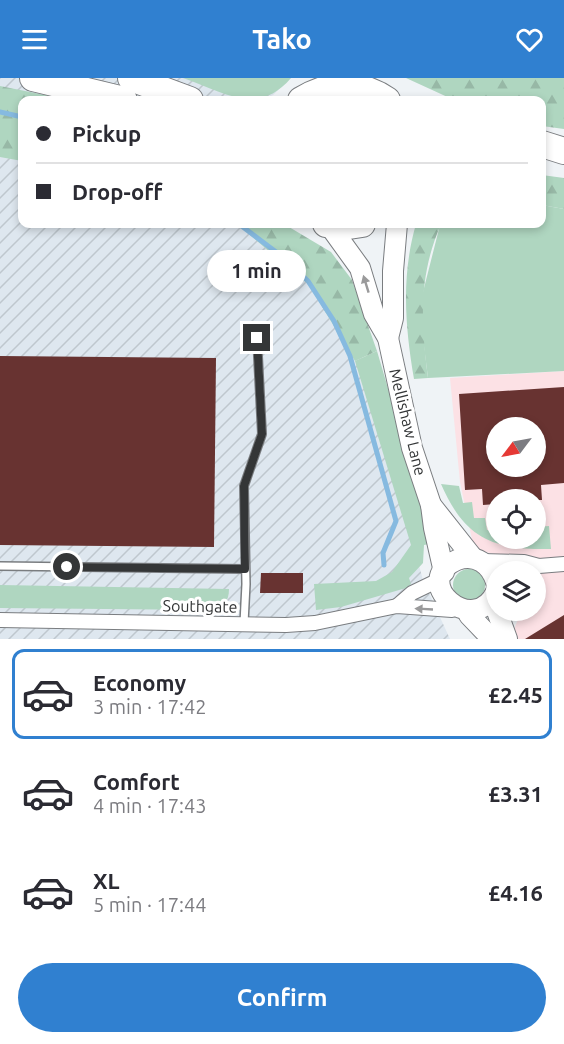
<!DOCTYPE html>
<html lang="en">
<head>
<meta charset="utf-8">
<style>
  body { margin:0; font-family:Ubuntu,sans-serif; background:#f2f2f3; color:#2b2b33; height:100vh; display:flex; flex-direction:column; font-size:22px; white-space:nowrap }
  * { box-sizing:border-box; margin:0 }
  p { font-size:20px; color:#7c7c81 }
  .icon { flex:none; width:33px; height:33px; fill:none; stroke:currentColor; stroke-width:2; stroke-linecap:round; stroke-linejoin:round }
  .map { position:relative; height:561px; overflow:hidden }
  .sheet { display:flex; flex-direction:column; background:#fff; flex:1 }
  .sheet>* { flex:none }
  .banner { position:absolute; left:18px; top:18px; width:528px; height:132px; border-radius:12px; box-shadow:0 3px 9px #0003; display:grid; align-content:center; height:132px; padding:0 18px; background:#fff }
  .needle { width:39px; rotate:238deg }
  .fabs { position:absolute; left:486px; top:339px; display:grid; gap:12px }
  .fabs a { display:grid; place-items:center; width:60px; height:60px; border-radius:50%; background:#fff; box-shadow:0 3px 9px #0003; font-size:30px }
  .end { position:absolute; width:27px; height:27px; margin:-14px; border:8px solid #343637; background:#fff; box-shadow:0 0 0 3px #fff }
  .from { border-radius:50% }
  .bubble { position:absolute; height:42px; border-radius:21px; background:#fff; box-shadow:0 3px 9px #0003; font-size:20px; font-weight:700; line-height:42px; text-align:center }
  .banner b { display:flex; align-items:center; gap:21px; height:57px; font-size:22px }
  .banner b+b { border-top:2px solid #e1e1e2 }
  .banner i { width:15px; height:15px; background:#2b2b33 }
  ul { padding:10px 0 0; list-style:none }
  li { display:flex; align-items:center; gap:18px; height:90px; margin:0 12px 9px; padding:0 6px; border:3px solid transparent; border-radius:12px }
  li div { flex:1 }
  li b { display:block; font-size:22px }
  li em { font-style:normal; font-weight:700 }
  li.on { border-color:#3080d0 }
  li>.icon { width:54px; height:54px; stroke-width:1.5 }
  .cta { display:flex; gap:12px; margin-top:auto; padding:12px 18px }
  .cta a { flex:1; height:69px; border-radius:36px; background:#3080d0; color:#fff; font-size:24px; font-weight:700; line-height:69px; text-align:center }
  header { display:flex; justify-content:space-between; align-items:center; height:78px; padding:0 18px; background:#3080d0; color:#fff; font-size:27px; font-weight:700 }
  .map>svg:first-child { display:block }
  .commercial { fill:#fce1e5; fill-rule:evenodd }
  .industrial { fill:url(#industrial-furrows) }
  .green { fill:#afd6c0 }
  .forest { fill:url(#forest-firs) }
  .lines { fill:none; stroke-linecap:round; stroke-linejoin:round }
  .stream { stroke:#86bae0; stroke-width:5 }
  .building { fill:#683331; fill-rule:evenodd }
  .lane-casing { stroke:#7a7d80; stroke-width:10 }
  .street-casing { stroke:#7a7d80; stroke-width:16 }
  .secondary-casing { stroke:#7a7d80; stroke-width:22 }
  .highway-casing { stroke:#7a7d80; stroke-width:28 }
  .lane { stroke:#fff; stroke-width:7 }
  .street { stroke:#fff; stroke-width:14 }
  .secondary { stroke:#fff; stroke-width:20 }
  .highway { stroke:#fff; stroke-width:26 }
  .oneway { fill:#9a9a9b }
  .route { stroke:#343637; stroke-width:8 }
  .labels { text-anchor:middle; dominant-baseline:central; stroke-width:6; stroke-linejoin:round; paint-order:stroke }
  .street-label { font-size:16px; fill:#343637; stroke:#fff }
</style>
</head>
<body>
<header><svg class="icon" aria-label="menu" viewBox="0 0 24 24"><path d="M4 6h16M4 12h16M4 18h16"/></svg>Tako<svg class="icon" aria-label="heart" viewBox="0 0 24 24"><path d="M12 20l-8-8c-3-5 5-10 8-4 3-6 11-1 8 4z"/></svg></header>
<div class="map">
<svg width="564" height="561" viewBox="0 0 564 561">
  <defs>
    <pattern id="industrial-furrows" width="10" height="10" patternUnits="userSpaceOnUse" patternTransform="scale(1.5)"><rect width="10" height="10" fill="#dee7ef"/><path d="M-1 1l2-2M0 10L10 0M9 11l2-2" fill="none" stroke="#bfc7ce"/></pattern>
    <pattern id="forest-firs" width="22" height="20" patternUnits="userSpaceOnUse" patternTransform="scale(1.5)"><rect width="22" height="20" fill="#afd6c0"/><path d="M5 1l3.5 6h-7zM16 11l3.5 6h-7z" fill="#97b8a6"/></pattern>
  </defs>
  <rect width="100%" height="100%" fill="#eff3f6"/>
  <path class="commercial" d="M564 293V561H514L512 557 521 533 536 532V494L527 493 525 484 474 471 460 404 450 300ZM496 350H536V388H496ZM496 422H536V460H496Z"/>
  <path class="industrial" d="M0 0H291L273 17 262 22 240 19V22H22V146H253L340 199 423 502 450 561H0Z"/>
  <g class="green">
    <path d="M183 0H291C258 39 223 14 183 0Z"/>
    <path d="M542 127 564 131V293L428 300 421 244 422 218 440 147 542 146Z"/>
    <path d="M377 273 412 392 429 466 424 467 423 485 409 500 411 506 406 510 341 529 316 532 314 506 376 503 392 494 411 467 355 283Z"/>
    <path d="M441 406 459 408 463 425 472 424 474 440H485L487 452 496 451V460H536V449L549 448 551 471C493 472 465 461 441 406Z"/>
    <circle cx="469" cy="507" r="16"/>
    <path d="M0 507 229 511C229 524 223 529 211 532L0 530Z"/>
  </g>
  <g class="forest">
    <path d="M406 0H564V51L542 48V22H454Z"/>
    <path d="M0 8 70 22H22V83L0 79Z"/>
    <path d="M542 97 564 100V131L542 127Z"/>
    <path d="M237 146H284L331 174 352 202 377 273 355 283 309 207Z"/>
    <path d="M416 146H441C418 199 421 244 428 300L414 301C405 248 401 198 416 146Z"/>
  </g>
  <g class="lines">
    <g class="stream">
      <path d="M0 34 22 39"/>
      <path d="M239 146 284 180 308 203 334 243 350 278 396 443 383 475 384 487"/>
    </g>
  </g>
  <g class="building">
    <path d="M0 278 216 280 214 469 0 467Z"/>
    <path d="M564 309V405L541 407 542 422H496V426L483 427 482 411 465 412 459 316ZM496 350H536V388H496Z"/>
    <path d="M261 495H303V515H260Z"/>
    <path d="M564 537V561H525Z"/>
  </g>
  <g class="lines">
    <g class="lane-casing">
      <g id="lane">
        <path d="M0 488 245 491"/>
        <path d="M244 545 246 506 244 408 262 356 257 259"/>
      </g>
    </g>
    <g class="street-casing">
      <g id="street">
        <path d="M482 483 524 484 539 488 564 486"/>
        <path d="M397 528 412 515 441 501"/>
        <path d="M0 542 286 547 315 545 397 528 452 532"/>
      </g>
    </g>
    <g class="secondary-casing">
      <g id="secondary">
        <path d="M329 147 360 190 374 236 388 260 412 370 431 427 434 450 444 494"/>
        <path d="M388 260 393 240V193L397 146"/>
        <path d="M431 427 473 480"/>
        <path d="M496 504C491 487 476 475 457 482 408 503 474 561 496 514"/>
        <path d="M493 522 507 561"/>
        <path d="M469 537 492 561"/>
      </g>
    </g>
    <g class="highway-casing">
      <g id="highway">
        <path d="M33 0 124 22"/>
        <path d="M131 0 190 22"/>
        <path d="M301 22C329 5 359 3 387 22"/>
        <path d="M542 66 564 73"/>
        <path d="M326 146 349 148 362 146"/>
      </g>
    </g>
    <use href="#lane" class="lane"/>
    <use href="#street" class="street"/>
    <use href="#secondary" class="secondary"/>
    <use href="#highway" class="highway"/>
  </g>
  <defs><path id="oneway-solid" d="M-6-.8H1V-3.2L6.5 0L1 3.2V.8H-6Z" transform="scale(1.5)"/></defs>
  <g class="oneway">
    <use href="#oneway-solid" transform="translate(366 206) rotate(-107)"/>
    <use href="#oneway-solid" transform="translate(424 531) rotate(-177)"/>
  </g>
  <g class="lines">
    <path class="route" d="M67 489 245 491 244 408 262 356 257 260"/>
  </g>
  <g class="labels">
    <g class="street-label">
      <text transform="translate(408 344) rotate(76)">Mellishaw Lane</text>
      <text transform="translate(200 528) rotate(1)">Southgate</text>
    </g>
  </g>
</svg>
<div class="fabs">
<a><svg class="needle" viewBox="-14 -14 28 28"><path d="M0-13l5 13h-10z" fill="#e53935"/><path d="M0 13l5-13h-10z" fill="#7c7c81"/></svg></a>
<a><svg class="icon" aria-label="locate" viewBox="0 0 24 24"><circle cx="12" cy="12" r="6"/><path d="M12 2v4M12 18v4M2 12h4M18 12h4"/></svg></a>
<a><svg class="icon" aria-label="layers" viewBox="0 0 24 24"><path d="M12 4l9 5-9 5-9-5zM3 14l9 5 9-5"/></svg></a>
</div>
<i class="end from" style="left:67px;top:489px"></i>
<i class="end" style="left:257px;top:260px"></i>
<div class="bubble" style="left:207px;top:172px;width:99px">1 min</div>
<div class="banner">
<b><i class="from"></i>Pickup</b>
<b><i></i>Drop-off</b>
</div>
</div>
<section class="sheet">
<ul>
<li class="on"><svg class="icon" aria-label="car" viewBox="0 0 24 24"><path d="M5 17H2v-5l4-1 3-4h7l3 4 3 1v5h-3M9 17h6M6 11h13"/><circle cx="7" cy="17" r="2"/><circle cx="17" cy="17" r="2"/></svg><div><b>Economy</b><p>3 min · 17:42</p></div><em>£2.45</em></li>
<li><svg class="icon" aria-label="car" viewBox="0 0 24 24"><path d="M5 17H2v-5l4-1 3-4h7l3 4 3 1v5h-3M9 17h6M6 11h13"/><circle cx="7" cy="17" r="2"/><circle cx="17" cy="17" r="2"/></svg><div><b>Comfort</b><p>4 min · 17:43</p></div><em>£3.31</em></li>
<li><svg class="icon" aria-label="car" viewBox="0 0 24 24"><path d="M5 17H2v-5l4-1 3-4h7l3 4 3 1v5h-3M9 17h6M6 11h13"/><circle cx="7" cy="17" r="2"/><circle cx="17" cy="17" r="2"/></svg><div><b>XL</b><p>5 min · 17:44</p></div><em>£4.16</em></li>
</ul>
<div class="cta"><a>Confirm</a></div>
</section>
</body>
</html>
